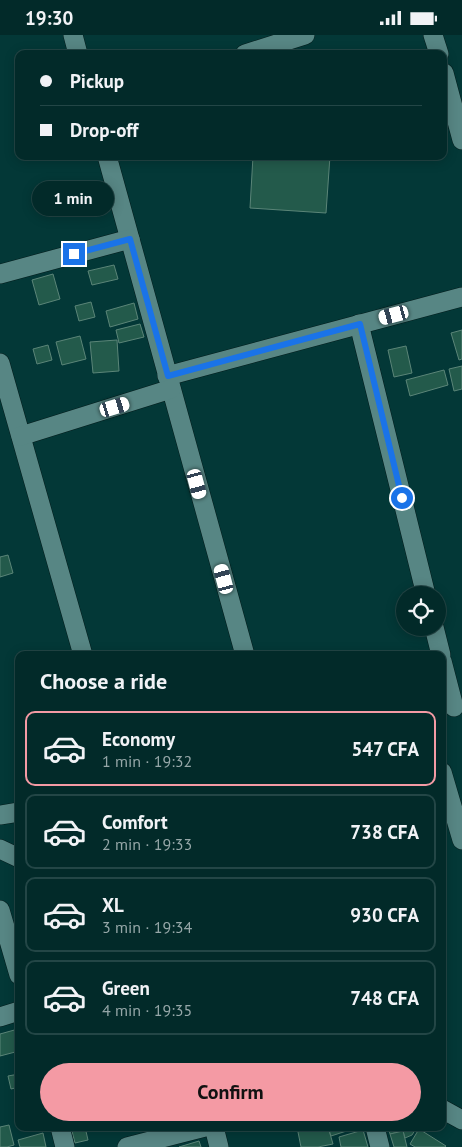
<!DOCTYPE html>
<html lang="en">
<head>
<meta charset="utf-8">
<style>
  body { margin:0; font-family:"PT Sans",sans-serif; background:#103635; color:#f1f3f6; height:100vh; display:flex; flex-direction:column; font-size:19px; white-space:nowrap }
  * { box-sizing:border-box; margin:0 }
  p { font-size:16px; color:#96a7a8 }
  .icon { flex:none; width:28px; height:28px; fill:none; stroke:currentColor; stroke-width:2; stroke-linecap:round; stroke-linejoin:round }
  .map { position:relative; flex:1; overflow:hidden }
  .panel { position:absolute; left:15px; top:616px; width:431px; height:480px; display:flex; flex-direction:column; background:#022a29; border-radius:10px; box-shadow:0 2px 12px #0003,0 0 0 1px #234646 }
  .panel>* { flex:none }
  .hud { position:absolute; left:15px; top:15px; width:432px; height:110px; border-radius:10px; box-shadow:0 2px 12px #0003,0 0 0 1px #234646; display:grid; align-content:center; height:110px; padding:0 25px; background:#022a29 }
  .buttons { position:absolute; left:396px; top:551px; display:grid; gap:10px }
  .buttons a { display:grid; place-items:center; width:50px; height:50px; border-radius:50%; background:#022a29; box-shadow:0 2px 12px #0003,0 0 0 1px #234646; font-size:25px }
  .end { position:absolute; width:22px; height:22px; margin:-11px; border:6px solid #1a73e8; background:#fff; box-shadow:0 0 0 2px #fff }
  .from { border-radius:50% }
  .bubble { position:absolute; height:35px; border-radius:18px; background:#022a29; box-shadow:0 2px 12px #0003,0 0 0 1px #234646; font-size:16px; font-weight:700; line-height:35px; text-align:center }
  .car { position:absolute; width:15px; height:30px; margin:-15px -8px; border-radius:6px; box-shadow:0 0 4px 1px #0007; background:linear-gradient(#fff 24%,#345 0 40%,#fff 0 76%,#345 0 86%,#fff 0) }
  .hud b { display:flex; align-items:center; gap:18px; height:48px; font-size:19px }
  .hud b+b { border-top:1px solid #234646 }
  .hud i { width:12px; height:12px; background:#f1f3f6 }
  ul { padding:0; list-style:none }
  li { display:flex; align-items:center; gap:15px; height:75px; margin:0 10px 8px; padding:0 15px; border:2px solid #234646; border-radius:10px }
  li div { flex:1 }
  li b { display:block; font-size:19px }
  li em { font-style:normal; font-weight:700 }
  li.on { border-color:#f49aa4 }
  li>.icon { width:45px; height:45px; stroke-width:1.5 }
  h2 { padding:0 25px; font-size:22px; line-height:60px }
  .button { display:flex; gap:10px; margin-top:auto; padding:10px 25px }
  .button a { flex:1; height:58px; border-radius:30px; background:#f49aa4; color:#111; font-size:20px; font-weight:700; line-height:58px; text-align:center }
  .status { display:flex; justify-content:space-between; align-items:center; height:35px; padding:0 25px; background:#022a29; direction:ltr }
  .status svg { height:14px; fill:currentColor }
  .map>svg:first-child { display:block }
  .building { fill:#235a4b; stroke:#5b8578 }
  .lines { fill:none; stroke-linecap:round; stroke-linejoin:round }
  .minor-casing { stroke:#041c1c; stroke-width:20 }
  .minor { stroke:#578684; stroke-width:19 }
  .route { stroke:#1a73e8; stroke-width:6 }
</style>
</head>
<body>
<div class="status"><b>19:30</b><svg viewBox="0 0 49 12"><path d="M0 12V9h3v3zM5 12V6h3v6zM10 12V3h3v9zM15 12V0h3v12zM26 1h20v11H26zM47 4h2v5h-2z"/></svg></div>
<div class="map">
<svg width="462" height="1112" viewBox="0 0 462 1112">
  <rect width="100%" height="100%" fill="#033837"/>
  <g class="building">
    <path d="M253 121H330L326 178 250 173Z"/>
    <path d="M114 230 118 244 92 250 88 236Z"/>
    <path d="M53 239 60 264 39 270 32 245Z"/>
    <path d="M91 267 95 282 79 286 75 271Z"/>
    <path d="M134 268 138 284 110 292 106 276Z"/>
    <path d="M140 289 144 302 119 308 116 295Z"/>
    <path d="M462 295V324L459 325 451 298Z"/>
    <path d="M80 301 86 324 62 330 56 307Z"/>
    <path d="M117 305 119 336 93 338 90 307Z"/>
    <path d="M48 310 52 325 37 329 33 314Z"/>
    <path d="M406 311 412 338 394 342 388 315Z"/>
    <path d="M462 331V354L454 356 449 334Z"/>
    <path d="M444 335 448 350 410 361 406 345Z"/>
    <path d="M8 520 13 538 0 542V522Z"/>
    <path d="M18 994 19 1016 0 1021V999Z"/>
    <path d="M19 1039V1052L11 1054 8 1041Z"/>
    <path d="M9 1090 14 1110 7 1112H0V1092Z"/>
    <path d="M71 1092H85L88 1105 75 1108Z"/>
    <path d="M297 1092H328L333 1109 318 1112H301Z"/>
    <path d="M328 1092H359L331 1101Z"/>
    <path d="M388 1092H417L412 1100 405 1103 403 1096 390 1099Z"/>
    <path d="M419 1094 446 1111 445 1112H415L410 1109Z"/>
    <path d="M363 1095 368 1112H341L339 1102Z"/>
    <path d="M403 1096 407 1112H394L390 1099Z"/>
    <path d="M43 1098 46 1112H20L18 1105Z"/>
    <path d="M199 1106 201 1112H179Z"/>
  </g>
  <g class="lines">
    <g class="minor-casing">
      <g id="minor">
        <path d="M73 0 78 19"/>
        <path d="M433 0 439 19"/>
        <path d="M245 19 305 0"/>
        <path d="M444 38 462 105"/>
        <path d="M107 121 245 620"/>
        <path d="M0 239 130 204"/>
        <path d="M359 289 426 560"/>
        <path d="M0 328 83 620"/>
        <path d="M167 341 462 262"/>
        <path d="M21 401 171 354"/>
        <path d="M434 592 441 620"/>
        <path d="M442 626 454 672"/>
        <path d="M442 737 462 805"/>
        <path d="M0 780 19 777"/>
        <path d="M0 814 19 823"/>
        <path d="M0 875 19 940"/>
        <path d="M0 982 19 976"/>
        <path d="M442 1074 462 1085"/>
        <path d="M60 1092 65 1112"/>
        <path d="M214 1092 219 1112"/>
        <path d="M375 1092 380 1112"/>
        <path d="M127 1112 205 1092"/>
      </g>
    </g>
    <use href="#minor" class="minor"/>
  </g>
  <g class="lines">
    <path class="route" d="M74 219 130 204 168 341 360 289 402 463"/>
  </g>
</svg>
<div class="buttons">
<a><svg class="icon" aria-label="locate" viewBox="0 0 24 24"><circle cx="12" cy="12" r="6"/><path d="M12 2v4M12 18v4M2 12h4M18 12h4"/></svg></a>
</div>
<i class="end from" style="left:402px;top:463px"></i>
<i class="end" style="left:74px;top:219px"></i>
<div class="bubble" style="left:32px;top:146px;width:82px">1 min</div>
<i class="car" style="left:394px;top:280px;rotate:255deg"></i>
<i class="car" style="left:115px;top:372px;rotate:73deg"></i>
<i class="car" style="left:197px;top:449px;rotate:165deg"></i>
<i class="car" style="left:224px;top:544px;rotate:345deg"></i>
<div class="hud">
<b><i class="from"></i>Pickup</b>
<b><i></i>Drop-off</b>
</div>
<section class="panel">
<h2>Choose a ride</h2>
<ul>
<li class="on"><svg class="icon" aria-label="car" viewBox="0 0 24 24"><path d="M5 17H2v-5l4-1 3-4h7l3 4 3 1v5h-3M9 17h6M6 11h13"/><circle cx="7" cy="17" r="2"/><circle cx="17" cy="17" r="2"/></svg><div><b>Economy</b><p>1 min · 19:32</p></div><em>547 CFA</em></li>
<li><svg class="icon" aria-label="car" viewBox="0 0 24 24"><path d="M5 17H2v-5l4-1 3-4h7l3 4 3 1v5h-3M9 17h6M6 11h13"/><circle cx="7" cy="17" r="2"/><circle cx="17" cy="17" r="2"/></svg><div><b>Comfort</b><p>2 min · 19:33</p></div><em>738 CFA</em></li>
<li><svg class="icon" aria-label="car" viewBox="0 0 24 24"><path d="M5 17H2v-5l4-1 3-4h7l3 4 3 1v5h-3M9 17h6M6 11h13"/><circle cx="7" cy="17" r="2"/><circle cx="17" cy="17" r="2"/></svg><div><b>XL</b><p>3 min · 19:34</p></div><em>930 CFA</em></li>
<li><svg class="icon" aria-label="car" viewBox="0 0 24 24"><path d="M5 17H2v-5l4-1 3-4h7l3 4 3 1v5h-3M9 17h6M6 11h13"/><circle cx="7" cy="17" r="2"/><circle cx="17" cy="17" r="2"/></svg><div><b>Green</b><p>4 min · 19:35</p></div><em>748 CFA</em></li>
</ul>
<div class="button"><a>Confirm</a></div>
</section>
</div>
</body>
</html>
